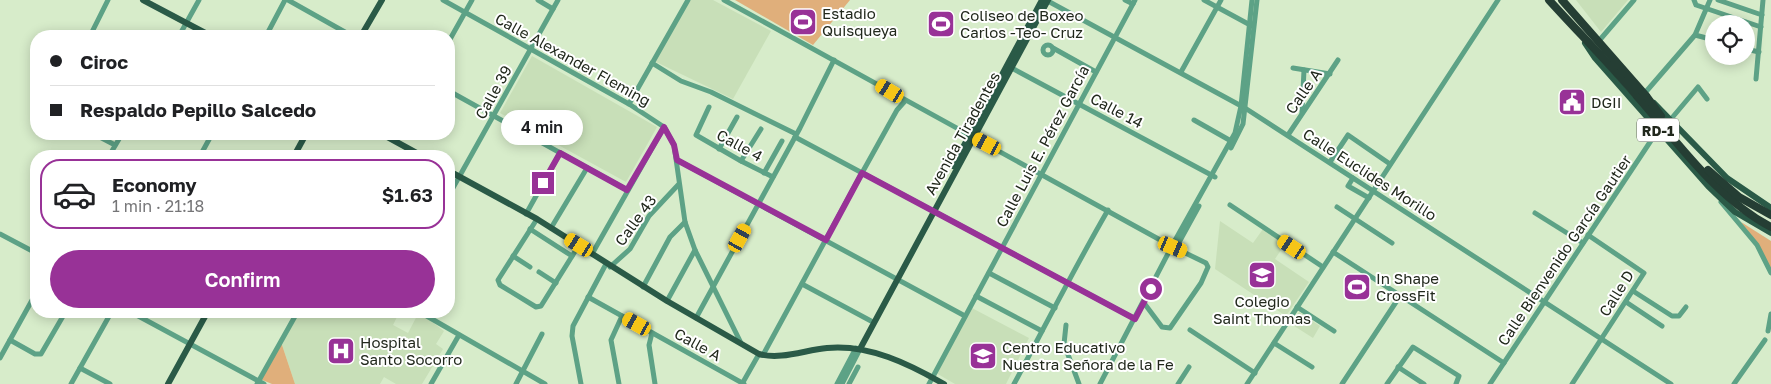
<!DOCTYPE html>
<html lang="en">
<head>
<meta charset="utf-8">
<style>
  body { margin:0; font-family:"Golos Text",sans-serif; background:#f6f6f6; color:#202124; height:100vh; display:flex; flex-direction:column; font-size:19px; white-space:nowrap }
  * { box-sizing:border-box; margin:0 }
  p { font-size:16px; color:#757577 }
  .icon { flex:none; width:28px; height:28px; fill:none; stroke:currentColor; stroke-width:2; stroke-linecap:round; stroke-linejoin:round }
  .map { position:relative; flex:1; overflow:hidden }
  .panel { position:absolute; left:30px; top:150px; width:425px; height:168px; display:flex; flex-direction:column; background:#fff; border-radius:20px; box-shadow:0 2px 12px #0003 }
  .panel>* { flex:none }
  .top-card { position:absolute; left:30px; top:30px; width:425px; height:110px; border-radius:20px; box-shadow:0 2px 12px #0003; display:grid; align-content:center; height:110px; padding:0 20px; background:#fff }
  .tools { position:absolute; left:1705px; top:15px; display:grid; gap:10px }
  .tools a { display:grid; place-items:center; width:50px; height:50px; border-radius:50%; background:#fff; box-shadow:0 2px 12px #0003; font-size:25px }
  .end { position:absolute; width:22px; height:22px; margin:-11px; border:6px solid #983297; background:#fff; box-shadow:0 0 0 2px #fff }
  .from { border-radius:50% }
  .bubble { position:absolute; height:35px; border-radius:18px; background:#fff; box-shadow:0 2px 12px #0003; font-size:16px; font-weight:600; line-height:35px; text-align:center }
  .car { position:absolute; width:15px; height:30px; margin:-15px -8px; border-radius:6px; box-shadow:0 0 4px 1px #0007; background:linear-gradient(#f5c518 24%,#345 0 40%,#f5c518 0 76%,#345 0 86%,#f5c518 0) }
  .top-card b { display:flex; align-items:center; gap:18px; height:48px; font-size:19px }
  .top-card b+b { border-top:1px solid #e0e0e0 }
  .top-card i { width:12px; height:12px; background:#202124 }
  ul { padding:9px 0 0; list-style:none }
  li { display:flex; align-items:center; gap:15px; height:70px; margin:0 10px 8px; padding:0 10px; border:2px solid transparent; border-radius:20px }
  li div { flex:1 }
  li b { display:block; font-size:19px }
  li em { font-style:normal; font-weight:600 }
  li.selected { border-color:#983297 }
  li>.icon { width:45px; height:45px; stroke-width:1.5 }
  .button { display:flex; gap:10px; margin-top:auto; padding:10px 20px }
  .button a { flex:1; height:58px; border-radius:30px; background:#983297; color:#fff; font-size:20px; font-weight:600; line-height:58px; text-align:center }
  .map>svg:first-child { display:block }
  .built { fill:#c8dfb8 }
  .green { fill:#e0af7b }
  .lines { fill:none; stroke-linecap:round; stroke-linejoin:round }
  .minor { stroke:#5da286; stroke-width:5 }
  .major { stroke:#2a5a47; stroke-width:6 }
  .highway { stroke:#253e34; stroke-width:8 }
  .route { stroke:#983297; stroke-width:6 }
  .labels { text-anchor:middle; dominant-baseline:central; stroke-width:4; stroke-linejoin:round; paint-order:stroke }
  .shield { fill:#fff; stroke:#646860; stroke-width:1 }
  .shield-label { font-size:14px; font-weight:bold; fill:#21281c }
  .poi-label { font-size:15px; fill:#21281c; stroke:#fff; text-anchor:start }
  .street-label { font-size:15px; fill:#21281c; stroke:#fff }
</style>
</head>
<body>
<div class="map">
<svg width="1771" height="384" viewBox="0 0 1771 384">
  <rect width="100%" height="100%" fill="#d7ecca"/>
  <g class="built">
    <path d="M689 0H713L771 31 733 99 654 61Z"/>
    <path d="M1576 0H1628L1601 32Z"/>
    <path d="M532 56 657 127 626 182 500 113Z"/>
    <path d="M1220 221 1253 243 1263 229 1285 244 1275 259 1309 282 1286 316 1215 269Z"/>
    <path d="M970 307 1029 338 1006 384H955L936 373Z"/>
    <path d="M299 311H400L393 325 408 333 419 312 444 331 436 344 443 349 422 384H396L384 377 380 384H295L281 342Z"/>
    <path d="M1299 312 1320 326 1313 338 1291 324Z"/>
  </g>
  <g class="green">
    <path d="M735 0H850L813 45Z"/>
    <path d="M1741 222 1771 241V272Z"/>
    <path d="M281 342 295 384H272L260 379Z"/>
  </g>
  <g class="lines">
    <g class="minor">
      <path d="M288 0 352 36"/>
      <path d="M443 0 629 104 664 127 674 145 685 222 695 250 741 343"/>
      <path d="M538 0 553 9"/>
      <path d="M724 0 1173 247 1206 263 1208 267 1201 283 1170 328 1162 327 1144 303"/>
      <path d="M1046 0 1245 108 1671 384"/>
      <path d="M1125 0 1133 4"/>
      <path d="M1204 0 1252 26"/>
      <path d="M1694 0 1696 5 1761 27"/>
      <path d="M1718 0 1762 15"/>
      <path d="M1695 35 1714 40"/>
      <path d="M90 36 108 0"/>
      <path d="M179 36 199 0"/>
      <path d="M266 36 285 0"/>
      <path d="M449 41 472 0"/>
      <path d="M1598 42 1634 0"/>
      <circle cx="1048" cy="50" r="5"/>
      <path d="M1053 48 1096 72"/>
      <path d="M1746 49 1759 52"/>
      <path d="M652 63 681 81 711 92 796 134"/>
      <path d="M1008 66 1215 177"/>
      <path d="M1293 68 1330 74"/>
      <path d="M1181 72 1221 0"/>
      <path d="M1756 79 1763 0"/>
      <path d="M449 91 627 190"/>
      <path d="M1644 94 1695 35 1710 0"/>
      <path d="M629 104 688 0"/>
      <path d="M709 107 696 135 741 161 773 177"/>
      <path d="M1302 112 1304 70"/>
      <path d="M1671 119 1698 87 1707 99"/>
      <path d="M1194 120 1231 141"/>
      <path d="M94 134 115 145"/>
      <path d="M1288 135 1338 60"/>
      <path d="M795 137 1135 319"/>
      <path d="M1231 148 1243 124 1257 0"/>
      <path d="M719 149 737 117"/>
      <path d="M109 156 122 134"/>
      <path d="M200 156 212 134"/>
      <path d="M677 160 965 316"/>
      <path d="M741 161 761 129"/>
      <path d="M1330 162 1348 135 1390 164"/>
      <path d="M764 173 782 141"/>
      <path d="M1353 178 1348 186 1369 198"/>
      <path d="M449 195 558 0"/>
      <path d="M1721 202 1757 245 1771 273"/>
      <path d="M1230 205 1323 267"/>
      <path d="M1337 207 1392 243"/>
      <path d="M1535 213 1583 243"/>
      <path d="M526 214 560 153"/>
      <path d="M537 219 498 280 500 285 536 307 541 306 579 245"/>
      <path d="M551 228 587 168"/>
      <path d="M530 229 572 256"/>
      <path d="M0 234 36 253"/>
      <path d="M1173 247 1177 246 1199 206"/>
      <path d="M1333 252 1504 363"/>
      <path d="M592 254 664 127"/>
      <path d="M513 256 530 267"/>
      <path d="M610 267 630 249 649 216 678 185"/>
      <path d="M539 272 556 283"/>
      <path d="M989 273 1055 308"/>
      <path d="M802 284 871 321"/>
      <path d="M643 287 670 237 685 222"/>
      <path d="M1633 291 1672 316H1679L1686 307"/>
      <path d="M976 296 1042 331"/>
      <path d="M588 297 744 384"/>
      <path d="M667 301 695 250"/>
      <path d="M1626 302 1662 326"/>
      <path d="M1297 307 1334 331"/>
      <path d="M129 311 264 384"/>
      <path d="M418 311 545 384"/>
      <path d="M696 318 800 128 834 60"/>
      <path d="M1066 325 1064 344 1079 384"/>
      <path d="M1190 330 1255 373"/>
      <path d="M1768 331 1771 314"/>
      <path d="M652 333 649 345 655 384"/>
      <path d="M10 340 35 354H41L66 311"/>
      <path d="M1274 343 1312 367"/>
      <path d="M763 355 862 173 897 110 905 101"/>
      <path d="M0 358 36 293"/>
      <path d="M1398 367 1424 384"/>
      <path d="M80 368 110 384"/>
      <path d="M71 384 112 311"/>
      <path d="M257 384 298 311"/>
      <path d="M431 384 459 335"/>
      <path d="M516 384 542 334"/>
      <path d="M581 384 572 336 573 326 606 264"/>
      <path d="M619 384 611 340 622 316"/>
      <path d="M742 384 759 354"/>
      <path d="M837 384 856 348"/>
      <path d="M842 384 860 349"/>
      <path d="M849 384 858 367"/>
      <path d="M929 384 1135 0"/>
      <path d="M1014 384C1045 326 1075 267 1108 210"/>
      <path d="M1100 384 1173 244 1235 133 1241 106 1252 0"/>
      <path d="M1178 384 1189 367"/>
      <path d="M1247 384 1498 0"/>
      <path d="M1342 384 1400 296"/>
      <path d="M1387 384 1413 347 1459 376 1456 384"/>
      <path d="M1490 384 1658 130"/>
      <path d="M1572 384 1644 273 1588 235"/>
      <path d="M1734 384 1765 340"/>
    </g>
    <g class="major">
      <path d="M143 0 211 36"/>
      <path d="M361 36 382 0"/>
      <path d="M1585 43 1595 58 1708 186 1735 212 1771 233"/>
      <path d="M1654 103 1727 178 1771 208"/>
      <path d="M382 134 422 156"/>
      <path d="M294 156 306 134"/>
      <path d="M953 166 1042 0"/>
      <path d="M449 171 537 219 667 301 759 354C781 360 805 350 827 348 869 344 909 364 944 384"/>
      <path d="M860 349 1048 0"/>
      <path d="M168 384 208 311"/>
    </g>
    <g class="highway">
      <path d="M1549 0C1578 32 1608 62 1636 95 1676 140 1717 199 1771 227"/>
      <path d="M1562 0 1647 97 1661 116"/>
      <path d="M1708 170 1739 197 1771 215"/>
    </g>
  </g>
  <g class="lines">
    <path class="route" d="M543 183 560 153 627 190 664 127 674 145 677 160 826 240 862 173 1135 319 1151 289"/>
  </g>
  <defs>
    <g id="stadium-square" transform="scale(1.4375)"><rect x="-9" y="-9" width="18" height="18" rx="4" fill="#983297" stroke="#fff"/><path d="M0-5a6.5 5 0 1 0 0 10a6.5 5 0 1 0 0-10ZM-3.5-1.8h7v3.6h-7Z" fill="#fff"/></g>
    <g id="civic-square" transform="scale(1.4375)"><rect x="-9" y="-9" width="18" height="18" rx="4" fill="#983297" stroke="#fff"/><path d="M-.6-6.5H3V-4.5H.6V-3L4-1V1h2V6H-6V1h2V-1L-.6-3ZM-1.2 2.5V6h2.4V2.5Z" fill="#fff"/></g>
    <g id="school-square" transform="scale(1.4375)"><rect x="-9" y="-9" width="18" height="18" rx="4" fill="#983297" stroke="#fff"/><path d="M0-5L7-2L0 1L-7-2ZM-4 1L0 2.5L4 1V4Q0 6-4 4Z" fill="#fff"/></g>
    <g id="hospital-square" transform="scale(1.4375)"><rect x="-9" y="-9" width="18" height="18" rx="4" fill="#983297" stroke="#fff"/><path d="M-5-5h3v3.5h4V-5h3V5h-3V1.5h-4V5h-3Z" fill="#fff"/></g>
  </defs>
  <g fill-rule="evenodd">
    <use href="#stadium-square" x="803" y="22"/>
    <use href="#stadium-square" x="941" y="24"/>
    <use href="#civic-square" x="1572" y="102"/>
    <use href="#school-square" x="1262" y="275"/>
    <use href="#stadium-square" x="1357" y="287"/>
    <use href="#hospital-square" x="341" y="351"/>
    <use href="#school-square" x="983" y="356"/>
  </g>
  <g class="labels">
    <rect class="shield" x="1637" y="118.5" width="42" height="23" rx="4"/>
    <g class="shield-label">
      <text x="1658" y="130">RD-1</text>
    </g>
    <g class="poi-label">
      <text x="822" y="13">Estadio<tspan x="822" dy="17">Quisqueya</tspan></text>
      <text x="960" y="15">Coliseo de Boxeo<tspan x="960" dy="17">Carlos -Teo- Cruz</tspan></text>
      <text x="1591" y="102">DGII</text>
      <text x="1376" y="278">In Shape<tspan x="1376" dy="17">CrossFit</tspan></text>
      <text x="1262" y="301" text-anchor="middle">Colegio<tspan x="1262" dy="17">Saint Thomas</tspan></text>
      <text x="360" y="342">Hospital<tspan x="360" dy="17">Santo Socorro</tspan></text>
      <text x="1002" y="347">Centro Educativo<tspan x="1002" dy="17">Nuestra Señora de la Fe</tspan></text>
    </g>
    <g class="street-label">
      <text transform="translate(573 59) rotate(29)">Calle Alexander Fleming</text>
      <text transform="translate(1303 91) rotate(-55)">Calle A</text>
      <text transform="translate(493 92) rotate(-61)">Calle 39</text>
      <text transform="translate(1117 110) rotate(28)">Calle 14</text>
      <text transform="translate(962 133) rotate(-61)">Avenida Tiradentes</text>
      <text transform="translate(740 145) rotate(29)">Calle 4</text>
      <text transform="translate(1042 146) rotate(-62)">Calle Luis E. Pérez García</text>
      <text transform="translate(1370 174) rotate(33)">Calle Euclides Morillo</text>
      <text transform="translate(635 220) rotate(-54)">Calle 43</text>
      <text transform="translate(1564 250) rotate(-56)">Calle Bienvenido García Gautier</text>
      <text transform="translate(1616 293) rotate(-58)">Calle D</text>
      <text transform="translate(698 344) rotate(29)">Calle A</text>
    </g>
  </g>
</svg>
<div class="tools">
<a><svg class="icon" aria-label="locate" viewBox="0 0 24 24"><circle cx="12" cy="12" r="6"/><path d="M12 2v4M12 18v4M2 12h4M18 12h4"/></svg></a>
</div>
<i class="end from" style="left:1151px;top:289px"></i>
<i class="end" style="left:543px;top:183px"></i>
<div class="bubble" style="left:501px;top:110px;width:82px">4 min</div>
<i class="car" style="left:890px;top:91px;rotate:301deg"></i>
<i class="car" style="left:987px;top:144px;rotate:298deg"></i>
<i class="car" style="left:740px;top:238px;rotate:29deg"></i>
<i class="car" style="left:579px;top:245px;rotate:301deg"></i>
<i class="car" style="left:1173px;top:247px;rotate:113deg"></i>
<i class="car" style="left:1292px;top:247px;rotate:304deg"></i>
<i class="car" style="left:637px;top:324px;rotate:299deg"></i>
<div class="top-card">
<b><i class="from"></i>Ciroc</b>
<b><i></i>Respaldo Pepillo Salcedo</b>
</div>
<section class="panel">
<ul>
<li class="selected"><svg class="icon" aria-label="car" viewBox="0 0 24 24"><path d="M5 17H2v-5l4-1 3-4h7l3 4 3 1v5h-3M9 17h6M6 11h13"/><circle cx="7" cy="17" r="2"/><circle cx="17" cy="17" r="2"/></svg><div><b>Economy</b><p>1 min · 21:18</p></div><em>$1.63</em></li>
</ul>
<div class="button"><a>Confirm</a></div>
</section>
</div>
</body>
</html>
